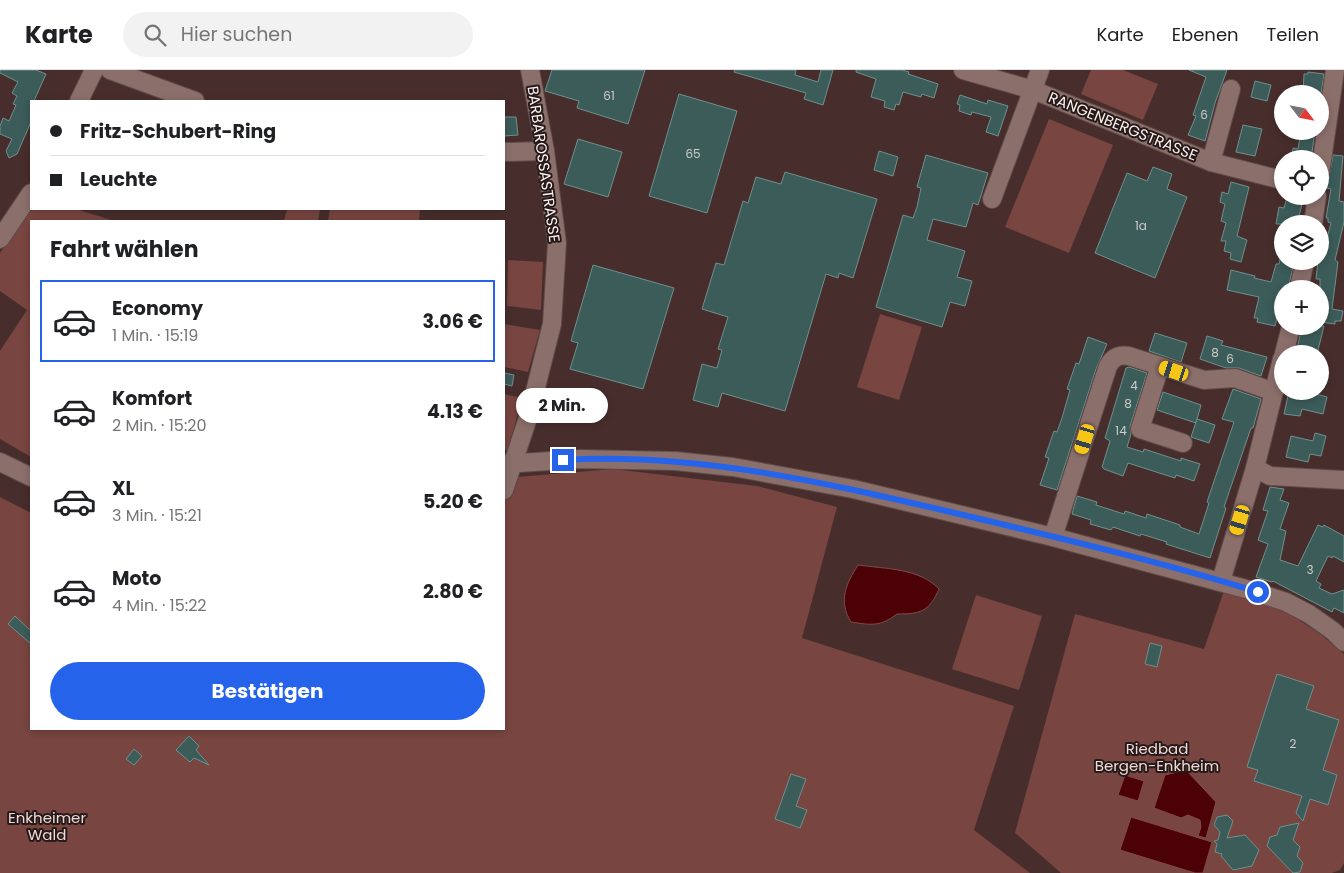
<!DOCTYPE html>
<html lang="de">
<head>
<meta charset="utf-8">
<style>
  body { margin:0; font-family:Poppins,sans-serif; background:#f2f2f2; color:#202124; height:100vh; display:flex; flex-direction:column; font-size:19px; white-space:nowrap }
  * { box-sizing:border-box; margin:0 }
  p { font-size:16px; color:#757577 }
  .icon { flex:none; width:28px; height:28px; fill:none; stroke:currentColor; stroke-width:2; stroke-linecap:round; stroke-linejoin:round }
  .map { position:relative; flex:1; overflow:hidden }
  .details { position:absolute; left:30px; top:150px; width:475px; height:510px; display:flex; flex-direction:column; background:#fff; border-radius:0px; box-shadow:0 2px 8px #0003 }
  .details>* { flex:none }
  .guide { position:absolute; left:30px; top:30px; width:475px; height:110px; border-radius:0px; box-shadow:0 2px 8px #0003; display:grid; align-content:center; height:110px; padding:0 20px; background:#fff }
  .needle { width:32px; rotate:122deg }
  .controls { position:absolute; left:1274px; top:15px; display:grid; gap:10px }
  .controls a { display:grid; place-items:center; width:55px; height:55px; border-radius:50%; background:#fff; box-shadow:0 2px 8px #0003; font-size:25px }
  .end { position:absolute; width:22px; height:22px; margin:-11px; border:6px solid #2563eb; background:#fff; box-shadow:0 0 0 2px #fff }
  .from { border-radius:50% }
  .bubble { position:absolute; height:35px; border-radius:18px; background:#fff; box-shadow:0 2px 8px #0003; font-size:16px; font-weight:700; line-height:35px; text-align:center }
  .car { position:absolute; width:15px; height:30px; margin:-15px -8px; border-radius:6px; box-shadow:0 0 4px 1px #0007; background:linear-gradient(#f5c518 24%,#345 0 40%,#f5c518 0 76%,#345 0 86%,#f5c518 0) }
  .guide b { display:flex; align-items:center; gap:18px; height:48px; font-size:19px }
  .guide b+b { border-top:1px solid #e0e0e0 }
  .guide i { width:12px; height:12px; background:#202124 }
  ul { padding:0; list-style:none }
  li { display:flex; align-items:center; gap:15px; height:82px; margin:0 10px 8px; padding:0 10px; border:2px solid transparent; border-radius:0px }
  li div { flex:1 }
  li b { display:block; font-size:19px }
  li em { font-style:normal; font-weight:700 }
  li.current { border-color:#2563eb }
  li>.icon { width:45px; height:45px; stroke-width:1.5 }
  h2 { padding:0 20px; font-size:22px; line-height:60px }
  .cta { display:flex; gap:10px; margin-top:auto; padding:10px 20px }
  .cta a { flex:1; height:58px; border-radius:30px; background:#2563eb; color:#fff; font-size:20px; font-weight:700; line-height:58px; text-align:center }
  header { display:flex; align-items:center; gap:30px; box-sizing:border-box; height:70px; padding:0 25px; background:#fff; border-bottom:1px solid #e0e0e0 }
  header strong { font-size:24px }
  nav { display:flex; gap:28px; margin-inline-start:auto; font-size:18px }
  .search { width:350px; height:45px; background:#f2f2f2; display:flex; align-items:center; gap:12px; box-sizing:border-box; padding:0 18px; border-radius:28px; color:#757577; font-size:19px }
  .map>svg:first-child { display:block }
  .green { fill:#784540 }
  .water { fill:#4b0105; stroke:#81494b }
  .building { fill:#3c5c59; stroke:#6f908d }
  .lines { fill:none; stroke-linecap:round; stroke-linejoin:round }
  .minor-casing { stroke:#5f4a49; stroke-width:20 }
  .minor { stroke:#8b6f6b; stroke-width:18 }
  .route { stroke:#2563eb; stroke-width:6 }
  .labels { text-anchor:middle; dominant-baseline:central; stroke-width:4; stroke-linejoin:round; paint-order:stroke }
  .number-label { font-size:12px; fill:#cecbca }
  .street-label { font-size:15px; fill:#fef0ef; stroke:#251a19 }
  .park-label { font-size:15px; fill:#f0d8d6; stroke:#251a19 }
</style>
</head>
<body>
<header>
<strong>Karte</strong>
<div class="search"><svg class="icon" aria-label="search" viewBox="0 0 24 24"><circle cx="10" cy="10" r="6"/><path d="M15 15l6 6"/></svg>Hier suchen</div>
<nav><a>Karte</a><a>Ebenen</a><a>Teilen</a></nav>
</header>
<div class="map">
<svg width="1344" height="803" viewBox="0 0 1344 803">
  <rect width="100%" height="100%" fill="#472e2c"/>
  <g class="green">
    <path d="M1091 0H1123L1158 14 1143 50 1081 24Z"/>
    <path d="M1049 49 1113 75 1069 183 1005 157Z"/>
    <path d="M31 138 76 139 114 151H31V387L0 369V281L27 240 0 221V183Z"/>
    <path d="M287 139H320L318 151H284Z"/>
    <path d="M330 139H420L419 151H328Z"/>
    <path d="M508 190 543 192 541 240 507 236Z"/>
    <path d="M880 244 922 257 899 330 857 317Z"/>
    <path d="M504 254 540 260 528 302 504 297Z"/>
    <path d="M504 324 522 328 508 380H504Z"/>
    <path d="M613 399 757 416 837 437 802 568 1014 636 974 760 1030 803H0V427L31 443V659H504V408Z"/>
    <path d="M1225 518 1284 540 1320 564 1344 584V793L1340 800 1332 803H1061L1015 763 1075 544 1204 579Z"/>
    <path d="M976 525 1042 546 1019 620 952 599Z"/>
  </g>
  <g class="water">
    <path d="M858 495C886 499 919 498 939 519 929 542 920 544 897 544 880 557 871 555 851 552 838 531 846 514 858 495Z"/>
    <path d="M1186 700 1216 732 1206 768 1198 766 1201 757 1200 750 1188 745 1181 748 1154 738 1165 705Z"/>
    <path d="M1125 705 1144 711 1138 731 1118 725Z"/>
    <path d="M1131 747 1212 772 1203 803H1195L1120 780Z"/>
  </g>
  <g class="building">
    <path d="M0 0H36L46 4 34 31H31V52L17 84 9 88 6 81 12 69 0 64V56L3 48 9 51 16 35 13 34 17 26 12 23 18 12 0 3Z"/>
    <path d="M552 0H645L628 54 577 38 579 31 545 21Z"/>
    <path d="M735 0H796L795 5 818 12 821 0H833L823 35 804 29 806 23 734 2Z"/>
    <path d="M856 0H902L909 2 908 4 938 14 934 28 922 24 921 27 903 22 899 35 896 34 894 40 884 37 885 31 871 27 876 9 856 2Z"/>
    <path d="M1189 0H1227L1215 33 1205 71 1188 65 1196 46 1193 45 1206 7Z"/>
    <path d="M1308 2 1324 4 1321 24H1303L1304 4H1308Z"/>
    <path d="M1255 11 1271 15 1267 31 1251 27Z"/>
    <path d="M679 24 737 41 707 143 649 126Z"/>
    <path d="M960 25 987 34 988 30 1008 36 998 66 986 62 991 47 972 42 971 45 959 41 960 35 957 34Z"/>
    <path d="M504 47H516L518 65 504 66Z"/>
    <path d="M1243 55 1262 59 1255 86 1236 82Z"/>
    <path d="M1301 61H1315L1311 89H1292L1293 78 1298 79Z"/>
    <path d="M578 69 622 82 608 127 564 114Z"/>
    <path d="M879 81 898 87 893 106 874 100Z"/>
    <path d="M926 85 988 103 978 135 973 133 966 157 933 149 927 170 965 181 957 207 972 211 965 236 950 232 942 257 876 237 903 145 913 148 917 137 921 118 917 117Z"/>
    <path d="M1333 85 1343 86 1339 131 1344 132V152L1335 190 1338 192 1332 239 1343 241 1341 251H1335V254L1320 252V209H1316L1318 191H1320V188H1322L1331 153 1328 152V148H1326L1331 119 1327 118Z"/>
    <path d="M1153 97 1172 104 1167 119 1187 127 1155 208 1095 183 1127 103 1147 111Z"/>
    <path d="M785 102 877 129 853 208 839 203 838 208 826 204 785 341 722 323 718 337 693 330 702 294 717 298 722 280 718 279 728 247 702 239 716 193 724 195 743 131 748 133 756 107 781 114Z"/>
    <path d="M1231 112 1249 117 1237 166 1247 170 1241 192 1230 189 1231 183 1224 181 1226 171H1221L1226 153 1221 151 1225 134 1220 132 1222 122 1228 124Z"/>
    <path d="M1287 127 1303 130 1297 154H1276L1279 137 1284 138Z"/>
    <path d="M1280 189 1294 193 1288 219H1282V228L1275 256 1257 252 1258 248H1254L1259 227 1227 220 1231 200 1255 206 1254 208 1271 212 1276 194H1279Z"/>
    <path d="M593 195 674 218 643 319 570 299 578 273 571 271Z"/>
    <path d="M1302 256H1324L1317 284H1296Z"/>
    <path d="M1155 263 1187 273 1181 292 1149 281Z"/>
    <path d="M1207 266 1223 271 1221 275 1267 287 1261 306 1239 298H1226L1200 289Z"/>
    <path d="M1088 267 1107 274 1096 299 1057 420 1040 415 1049 388 1045 387 1054 361 1057 362 1062 348 1070 320 1067 319 1076 293 1079 294Z"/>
    <path d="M1129 297 1147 303 1130 356 1131 364 1127 377 1143 382 1144 379 1181 391V388L1200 394 1194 411 1176 405 1175 408 1128 393 1123 406 1104 399 1102 397 1110 371 1105 368 1126 298Z"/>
    <path d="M504 303 514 305 512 316 504 314Z"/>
    <path d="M1233 319 1261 329 1253 358H1251L1224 437 1226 438 1210 488 1166 474 1167 472 1141 464 1140 466 1113 457 1111 460 1090 454 1091 450 1072 444 1077 426 1097 432 1096 435 1124 444 1125 441 1146 448 1147 444 1180 455V457L1199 464 1209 433 1207 432 1234 352 1222 349Z"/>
    <path d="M1289 321H1306L1327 327 1323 344 1302 339 1300 346 1284 344Z"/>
    <path d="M1163 322 1201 335 1196 353 1157 340Z"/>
    <path d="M1197 349 1215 355 1209 373 1191 367Z"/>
    <path d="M1315 363 1326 366 1321 386 1310 384 1308 392 1286 387 1291 366 1313 371Z"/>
    <path d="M1270 417 1284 419 1280 430 1289 433 1280 459 1286 461 1280 490 1298 496 1318 455 1323 457 1324 455 1344 466V492L1333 486 1332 488 1328 486 1316 511 1321 514 1319 518 1332 524 1344 520V543L1334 538 1332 542 1273 511 1272 512 1256 507 1268 474 1258 470 1268 441 1263 440Z"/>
    <path d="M15 546 31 561V574L8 554Z"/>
    <path d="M1150 573 1162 576 1157 597 1145 594Z"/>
    <path d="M1277 604 1314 616 1306 639 1339 650 1323 700 1337 705 1328 735 1310 729 1303 751 1296 743 1302 726 1254 711 1258 700 1247 697Z"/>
    <path d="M189 666 199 676 196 680 209 695 194 688 190 692 176 680Z"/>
    <path d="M134 679 142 686 134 695 126 689Z"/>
    <path d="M791 704 806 709 796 736 807 740 800 758 775 749Z"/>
    <path d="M1227 745 1233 751 1227 768 1245 765 1259 780 1252 796 1233 800 1221 786 1222 784 1215 782 1217 774 1214 771 1218 770 1220 762 1214 755 1217 747Z"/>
    <path d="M1299 753 1293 770 1300 777 1297 786 1303 793 1300 802 1293 803 1267 776 1270 767 1277 765 1280 757Z"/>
  </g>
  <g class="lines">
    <g class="minor-casing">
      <g id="minor">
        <path d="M110 0 195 31"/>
        <path d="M963 0 1033 20 1211 92 1282 110"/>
        <path d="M79 31 94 0"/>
        <path d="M504 82 545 81"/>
        <path d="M1211 92 1231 19"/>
        <path d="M1320 104 1335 0"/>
        <path d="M992 129 1040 0"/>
        <path d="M1313 154 1317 126"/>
        <path d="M0 169 31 123"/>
        <path d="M1299 219 1305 191"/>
        <path d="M1284 284 1291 256"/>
        <path d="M1160 296 1140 359 1183 373"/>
        <path d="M0 392 31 407"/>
        <path d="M504 394 580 389 675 391 733 397 853 419 1053 467 1246 519 1286 532 1309 544 1333 561 1344 572"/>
        <path d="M1255 398 1270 406 1344 410"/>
        <path d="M504 420 529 345 552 254 557 173 545 81 530 0"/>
        <path d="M1053 467 1108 296C1113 287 1119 284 1129 286L1204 310 1235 308 1274 322"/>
        <path d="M1221 511 1255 398 1282 289"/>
      </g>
    </g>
    <use href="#minor" class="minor"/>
  </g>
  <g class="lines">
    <path class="route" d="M563 390C696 382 826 413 955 443 1056 467 1158 491 1258 522"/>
  </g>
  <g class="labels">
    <g class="number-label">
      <text x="609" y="25">61</text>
      <text x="1204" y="44">6</text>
      <text x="693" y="83">65</text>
      <text x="1141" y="155">1a</text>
      <text x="1215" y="282">8</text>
      <text x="1230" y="288">6</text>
      <text x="1134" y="315">4</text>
      <text x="1128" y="333">8</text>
      <text x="1121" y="360">14</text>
      <text x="1310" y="499">3</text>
      <text x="1293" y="673">2</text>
    </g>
    <g class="street-label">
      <text transform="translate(1123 56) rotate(22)">RANGENBERGSTRASSE</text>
      <text transform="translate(544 94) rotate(82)">BARBAROSSASTRASSE</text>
    </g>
    <g class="park-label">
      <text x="1157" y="678">Riedbad<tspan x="1157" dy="17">Bergen-Enkheim</tspan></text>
      <text x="47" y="747">Enkheimer<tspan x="47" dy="17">Wald</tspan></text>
    </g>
  </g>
</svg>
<div class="controls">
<a><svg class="needle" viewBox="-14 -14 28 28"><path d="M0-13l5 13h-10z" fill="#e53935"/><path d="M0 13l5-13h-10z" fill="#757577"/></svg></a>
<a><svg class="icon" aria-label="locate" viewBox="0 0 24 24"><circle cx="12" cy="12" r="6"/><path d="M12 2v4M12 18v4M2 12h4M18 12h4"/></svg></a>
<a><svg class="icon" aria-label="layers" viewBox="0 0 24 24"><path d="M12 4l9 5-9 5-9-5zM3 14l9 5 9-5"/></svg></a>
<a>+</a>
<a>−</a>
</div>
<i class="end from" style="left:1258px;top:522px"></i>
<i class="end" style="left:563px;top:390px"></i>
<div class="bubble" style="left:516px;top:318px;width:92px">2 Min.</div>
<i class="car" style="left:1174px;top:301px;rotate:288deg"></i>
<i class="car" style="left:1085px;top:369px;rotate:197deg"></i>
<i class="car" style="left:1240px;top:450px;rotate:197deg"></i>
<div class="guide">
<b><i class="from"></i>Fritz-Schubert-Ring</b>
<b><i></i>Leuchte</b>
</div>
<section class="details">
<h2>Fahrt wählen</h2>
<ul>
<li class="current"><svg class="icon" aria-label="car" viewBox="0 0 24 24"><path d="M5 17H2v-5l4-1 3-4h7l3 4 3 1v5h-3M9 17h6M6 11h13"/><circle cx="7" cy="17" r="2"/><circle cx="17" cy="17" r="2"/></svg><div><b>Economy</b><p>1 Min. · 15:19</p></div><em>3.06 €</em></li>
<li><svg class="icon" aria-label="car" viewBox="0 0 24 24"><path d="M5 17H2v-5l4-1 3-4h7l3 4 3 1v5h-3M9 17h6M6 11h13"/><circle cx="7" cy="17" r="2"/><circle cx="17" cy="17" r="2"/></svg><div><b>Komfort</b><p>2 Min. · 15:20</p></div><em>4.13 €</em></li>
<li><svg class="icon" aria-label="car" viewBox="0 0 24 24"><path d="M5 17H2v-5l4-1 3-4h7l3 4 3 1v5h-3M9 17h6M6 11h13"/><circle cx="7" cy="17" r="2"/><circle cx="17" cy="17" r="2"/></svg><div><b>XL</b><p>3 Min. · 15:21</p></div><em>5.20 €</em></li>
<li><svg class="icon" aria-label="car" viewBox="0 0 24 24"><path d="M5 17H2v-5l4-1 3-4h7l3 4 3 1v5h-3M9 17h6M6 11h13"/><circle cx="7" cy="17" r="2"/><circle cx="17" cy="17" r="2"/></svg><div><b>Moto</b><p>4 Min. · 15:22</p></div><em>2.80 €</em></li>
</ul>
<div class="cta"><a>Bestätigen</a></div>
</section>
</div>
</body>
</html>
